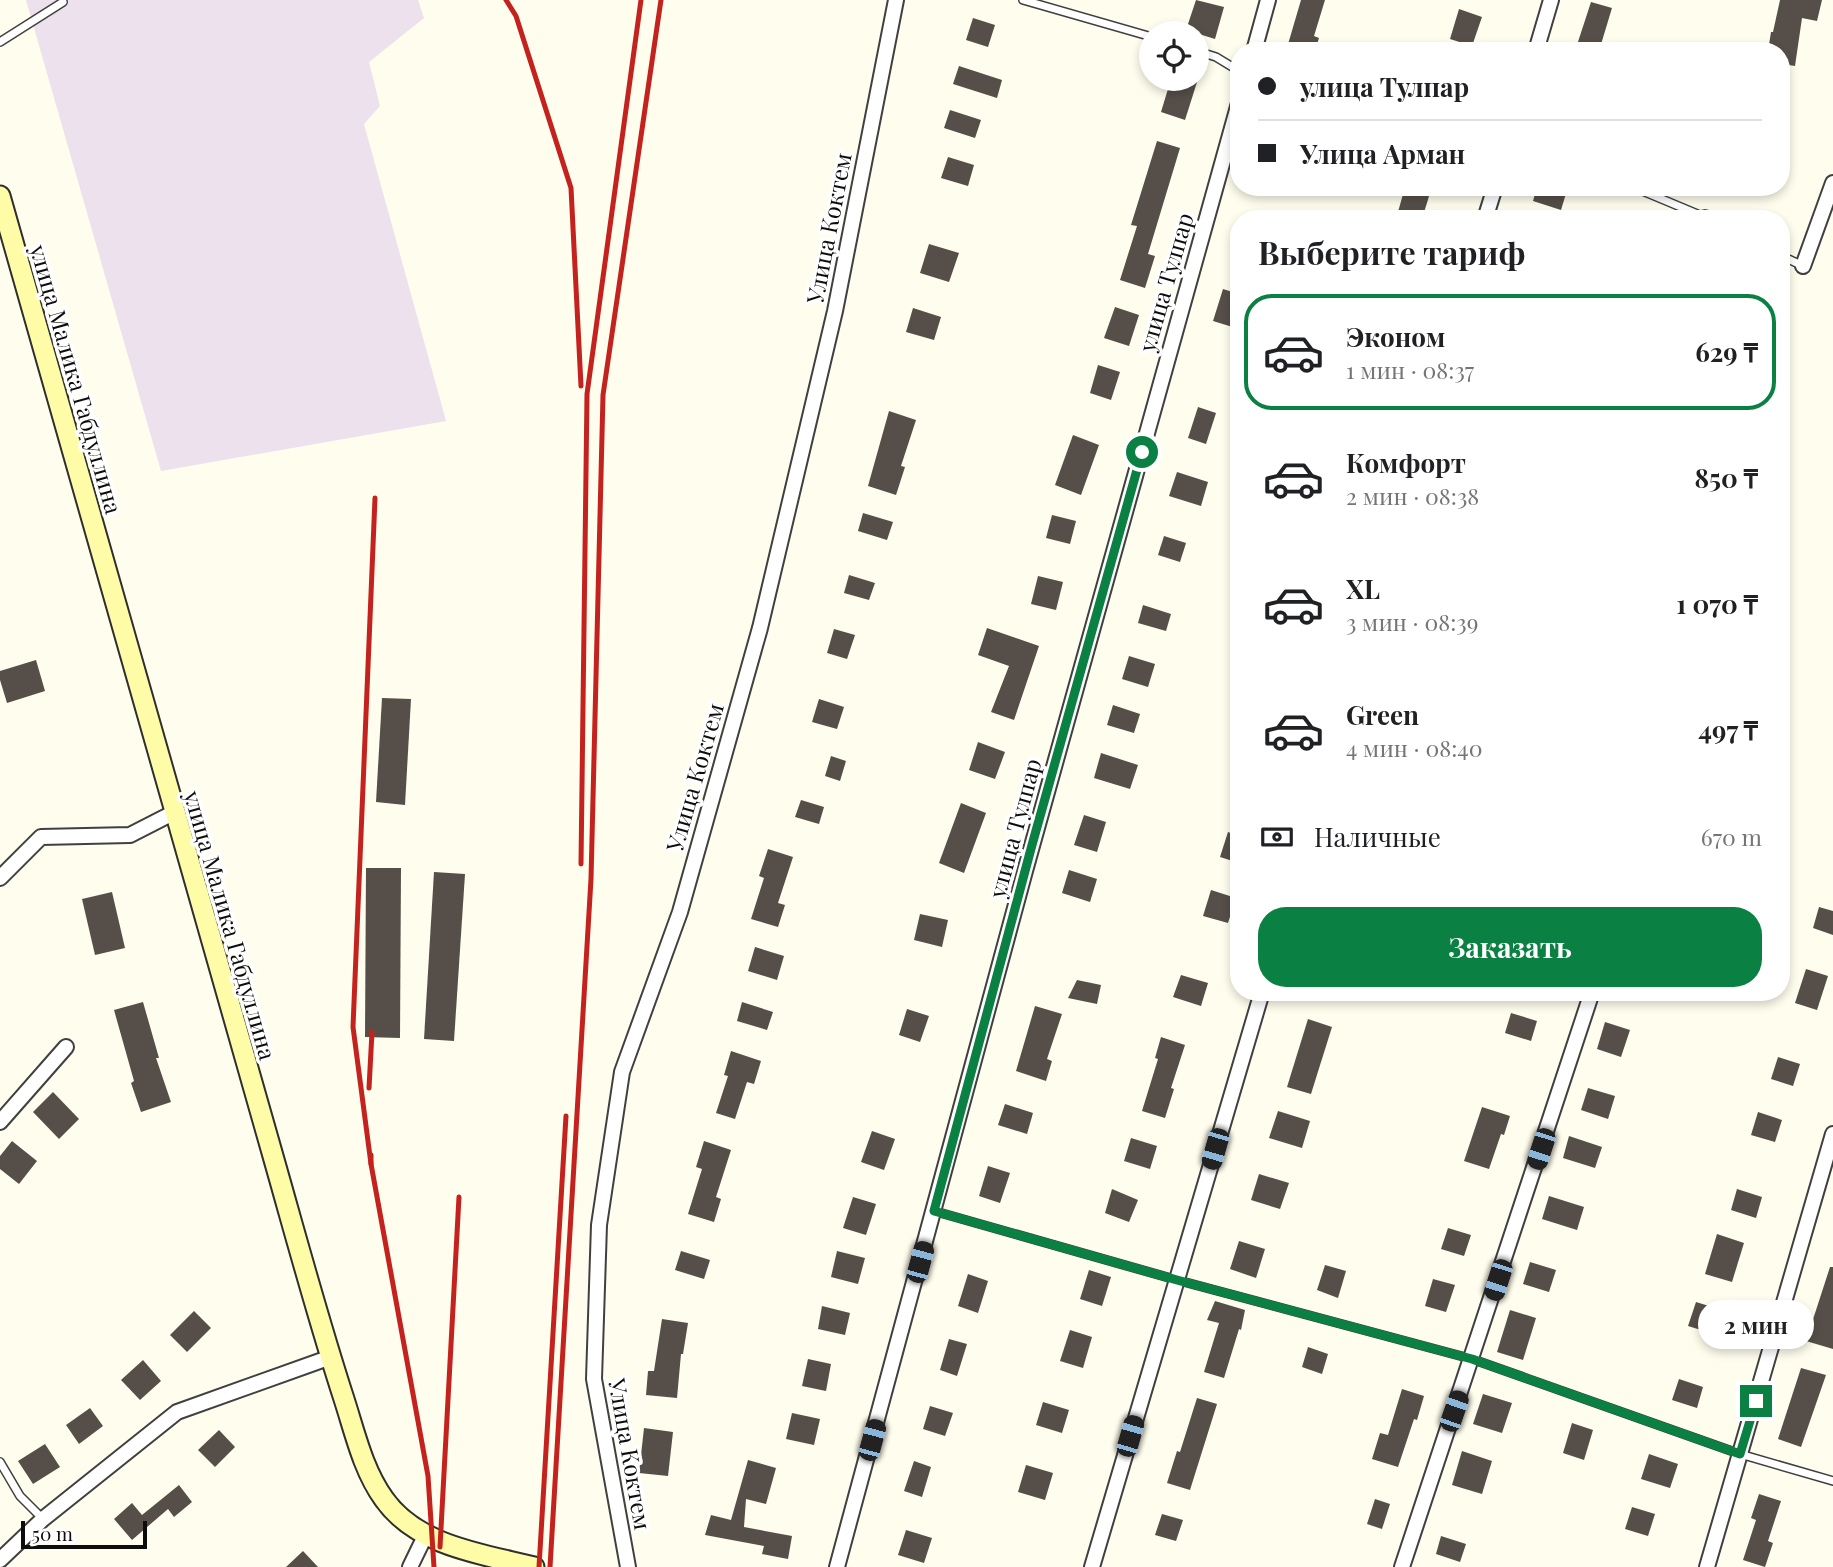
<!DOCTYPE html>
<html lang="ru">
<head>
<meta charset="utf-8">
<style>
  body { margin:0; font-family:"Playfair Display",serif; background:#f2f2f2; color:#202124; height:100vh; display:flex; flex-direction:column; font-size:26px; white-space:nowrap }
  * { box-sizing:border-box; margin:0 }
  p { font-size:23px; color:#757577 }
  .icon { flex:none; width:38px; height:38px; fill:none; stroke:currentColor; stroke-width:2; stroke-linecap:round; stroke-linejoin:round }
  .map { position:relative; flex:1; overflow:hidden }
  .sheet { position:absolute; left:1230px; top:210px; width:560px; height:791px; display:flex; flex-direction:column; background:#fff; border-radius:28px; box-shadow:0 4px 10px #0003 }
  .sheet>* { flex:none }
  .guide { position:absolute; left:1230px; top:42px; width:560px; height:154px; border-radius:28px; box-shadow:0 4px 10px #0003; display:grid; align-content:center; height:154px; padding:0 28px; background:#fff }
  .buttons { position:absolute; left:1139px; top:21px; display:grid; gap:14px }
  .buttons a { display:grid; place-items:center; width:70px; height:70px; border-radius:50%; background:#fff; box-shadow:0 4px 10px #0003; font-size:35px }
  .scale { position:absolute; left:21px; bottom:18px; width:126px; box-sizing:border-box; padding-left:7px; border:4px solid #0d0d0d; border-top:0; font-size:19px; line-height:24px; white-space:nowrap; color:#0d0d0d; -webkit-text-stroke:5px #fff; paint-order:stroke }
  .end { position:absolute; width:32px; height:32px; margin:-16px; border:9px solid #0b8043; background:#fff; box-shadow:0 0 0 4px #fff }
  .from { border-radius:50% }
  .bubble { position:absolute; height:49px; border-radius:24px; background:#fff; box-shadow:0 4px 10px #0003; font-size:23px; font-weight:700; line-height:49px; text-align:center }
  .car { position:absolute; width:21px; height:42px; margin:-21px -10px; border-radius:9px; box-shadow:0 0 5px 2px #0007; background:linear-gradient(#222 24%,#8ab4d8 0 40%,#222 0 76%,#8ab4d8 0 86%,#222 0) }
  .guide b { display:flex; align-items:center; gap:24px; height:66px; font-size:26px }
  .guide b+b { border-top:2px solid #e0e0e0 }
  .guide i { width:18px; height:18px; background:#202124 }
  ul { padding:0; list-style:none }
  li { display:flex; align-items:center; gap:21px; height:116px; margin:0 14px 10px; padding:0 14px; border:4px solid transparent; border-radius:28px }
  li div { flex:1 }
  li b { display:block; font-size:26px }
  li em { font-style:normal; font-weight:700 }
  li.current { border-color:#0b8043 }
  li>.icon { width:63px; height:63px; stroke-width:1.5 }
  h2 { padding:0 28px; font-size:32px; line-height:84px }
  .pay { display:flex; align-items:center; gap:18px; height:77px; padding:0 28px; font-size:26px }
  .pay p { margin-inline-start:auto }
  .action { display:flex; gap:14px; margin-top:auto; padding:14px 28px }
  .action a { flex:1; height:80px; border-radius:28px; background:#0b8043; color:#fff; font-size:28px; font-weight:700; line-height:80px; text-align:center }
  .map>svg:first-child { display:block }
  .industrial { fill:#ece1ec }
  .building { fill:#564f49 }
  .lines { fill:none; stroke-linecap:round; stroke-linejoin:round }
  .lane-casing { stroke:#404040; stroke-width:10 }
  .street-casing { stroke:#404040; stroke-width:18 }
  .secondary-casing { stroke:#2f2f2f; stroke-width:23 }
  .lane { stroke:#fff; stroke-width:7 }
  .street { stroke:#fff; stroke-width:14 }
  .secondary { stroke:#fffca8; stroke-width:19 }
  .rail { stroke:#c4221e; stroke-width:5 }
  .route { stroke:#0b8043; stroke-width:9 }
  .labels { text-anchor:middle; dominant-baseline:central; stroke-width:7; stroke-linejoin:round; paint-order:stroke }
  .street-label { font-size:23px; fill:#0d0d0d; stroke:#fff }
</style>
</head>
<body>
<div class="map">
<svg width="1833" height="1567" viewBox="0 0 1833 1567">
  <rect width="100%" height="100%" fill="#fffded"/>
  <path class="industrial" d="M26 0H418L424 18 369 62 380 106 364 124 446 421 161 471Z"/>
  <g class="building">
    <path d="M1196 0 1224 7 1215 39 1186 30Z"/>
    <path d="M1301 0H1325L1314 36 1319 38 1315 51H1286Z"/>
    <path d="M1780 0H1822L1817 21 1802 18 1795 66 1782 64V51H1768L1771 32H1773Z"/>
    <path d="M1591 2 1612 8 1599 51H1575Z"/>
    <path d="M1459 9 1482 17 1472 46 1450 39Z"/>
    <path d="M973 18 995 25 988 47 966 40Z"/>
    <path d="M959 66 1002 80 997 98 953 84Z"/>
    <path d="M1171 79H1198L1185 120 1161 112Z"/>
    <path d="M950 110 981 120 975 138 944 128Z"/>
    <path d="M1157 141 1180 148 1148 254 1155 256 1145 288 1120 280 1137 226 1131 225Z"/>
    <path d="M948 157 974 165 968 186 941 178Z"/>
    <path d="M1405 187H1411L1430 193 1422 219 1398 212Z"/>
    <path d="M1537 187H1568L1561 210 1533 201Z"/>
    <path d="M929 244 959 253 949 282 920 273Z"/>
    <path d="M1223 289 1239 294V329L1213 321Z"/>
    <path d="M1115 307 1139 315 1129 346 1104 338Z"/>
    <path d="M913 308 941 317 934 340 906 332Z"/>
    <path d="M1098 365 1120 372 1111 400 1090 393Z"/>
    <path d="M1198 407 1216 413 1206 444 1188 438Z"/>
    <path d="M889 411 916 420 901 466 905 467 896 495 868 486Z"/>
    <path d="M1073 435 1099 445 1081 495 1055 485Z"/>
    <path d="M1177 472 1208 482 1201 506 1169 496Z"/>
    <path d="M863 513 893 522 887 540 858 531Z"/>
    <path d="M1052 515 1076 521 1070 544 1046 538Z"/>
    <path d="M1164 536 1186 543 1180 562 1158 555Z"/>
    <path d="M849 575 875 583 869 600 844 593Z"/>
    <path d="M1038 576 1063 582 1056 610 1031 604Z"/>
    <path d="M1143 605 1171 614 1166 631 1138 623Z"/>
    <path d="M987 628 1039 646 1014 720 991 712 1009 666 978 655Z"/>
    <path d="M834 629 855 635 847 659 827 653Z"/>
    <path d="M1129 656 1155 664 1148 687 1122 679Z"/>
    <path d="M36 660 45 691 7 703 0 680V671Z"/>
    <path d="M382 698 411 699 405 805 376 802Z"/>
    <path d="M819 699 844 707 837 729 812 722Z"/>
    <path d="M1113 705 1140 714 1134 733 1107 725Z"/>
    <path d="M978 742 1005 752 995 779 969 770Z"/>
    <path d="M1101 753 1138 765 1130 789 1094 778Z"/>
    <path d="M831 756 846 761 840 781 825 776Z"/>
    <path d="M801 800 824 807 819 824 795 817Z"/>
    <path d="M961 803 986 813 964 873 939 863Z"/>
    <path d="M1084 815 1106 822 1097 852 1074 845Z"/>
    <path d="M1228 832 1239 836V863L1220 857Z"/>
    <path d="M768 849 793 857 778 903 785 905 778 927 751 919 764 878 759 876Z"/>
    <path d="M366 868H401L400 1038 365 1037Z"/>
    <path d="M1069 870 1097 879 1090 902 1062 893Z"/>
    <path d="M434 872 465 874 454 1041 424 1039Z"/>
    <path d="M1211 890 1236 898 1228 923 1203 916Z"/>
    <path d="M112 892 125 948 95 955 82 899Z"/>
    <path d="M1819 907 1833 911V935L1813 928Z"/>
    <path d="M920 914 948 920 942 947 914 940Z"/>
    <path d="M755 947 784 956 777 980 748 971Z"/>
    <path d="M1806 969 1828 976 1817 1010 1795 1003Z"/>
    <path d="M1181 975 1208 983 1201 1006 1173 997Z"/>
    <path d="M1077 980 1101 985 1097 1004 1068 998Z"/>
    <path d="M143 1002 159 1058H156L171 1102 141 1112 131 1083 134 1081 114 1010Z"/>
    <path d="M742 1002 773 1012 767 1030 737 1021Z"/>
    <path d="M1035 1006 1062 1014 1047 1059 1052 1061 1046 1081 1016 1071Z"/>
    <path d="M907 1009 929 1016 920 1042 899 1035Z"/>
    <path d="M1511 1013 1537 1021 1531 1041 1505 1033Z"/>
    <path d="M1308 1019 1332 1027 1311 1094 1287 1087Z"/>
    <path d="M1605 1022 1630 1030 1621 1057 1597 1049Z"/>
    <path d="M1161 1037 1185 1045 1171 1088 1174 1089 1165 1118 1142 1111 1158 1059 1155 1058Z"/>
    <path d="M731 1051 761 1061 754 1084 747 1082 735 1119 716 1113 728 1076 724 1075Z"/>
    <path d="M1778 1057 1800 1064 1793 1086 1771 1079Z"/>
    <path d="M1588 1088 1615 1096 1608 1119 1581 1110Z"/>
    <path d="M53 1092 79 1119 59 1139 33 1112Z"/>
    <path d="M1005 1104 1033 1113 1027 1134 998 1125Z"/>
    <path d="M1482 1107 1510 1116 1504 1135 1501 1134 1489 1169 1464 1161Z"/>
    <path d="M1278 1111 1310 1121 1302 1148 1269 1138Z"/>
    <path d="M1758 1112 1782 1120 1775 1142 1751 1135Z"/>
    <path d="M872 1131 895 1139 884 1170 861 1162Z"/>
    <path d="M1569 1136 1602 1147 1595 1168 1563 1158Z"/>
    <path d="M1131 1138 1157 1146 1150 1169 1124 1161Z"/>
    <path d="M12 1141 37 1161 19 1184 0 1169V1156Z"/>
    <path d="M704 1141 731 1150 716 1197 721 1199 714 1222 688 1214 702 1169 696 1167Z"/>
    <path d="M988 1166 1010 1173 1000 1203 979 1196Z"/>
    <path d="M1259 1174 1289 1183 1280 1209 1251 1200Z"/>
    <path d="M1112 1189 1138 1200 1129 1222 1105 1213Z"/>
    <path d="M1737 1189 1762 1197 1756 1218 1731 1210Z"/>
    <path d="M1549 1196 1584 1207 1577 1230 1542 1219Z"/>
    <path d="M853 1197 876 1204 866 1235 843 1228Z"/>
    <path d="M1448 1228 1471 1235 1464 1256 1441 1249Z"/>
    <path d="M1717 1234 1744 1243 1732 1282 1705 1274Z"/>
    <path d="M1239 1241 1265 1249 1256 1278 1230 1269Z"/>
    <path d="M681 1251 710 1260 704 1279 675 1270Z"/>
    <path d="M837 1251 865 1258 858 1284 831 1277Z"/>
    <path d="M1530 1262 1556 1270 1549 1292 1523 1284Z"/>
    <path d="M1325 1265 1346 1271 1338 1298 1317 1290Z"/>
    <path d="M1830 1267H1833V1349L1806 1341Z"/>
    <path d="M1089 1270 1111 1277 1102 1306 1080 1299Z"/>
    <path d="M968 1274 988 1281 978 1313 958 1306Z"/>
    <path d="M1433 1279 1455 1285 1446 1312 1425 1306Z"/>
    <path d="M1215 1301 1245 1310 1241 1330 1239 1329 1224 1378 1204 1372 1219 1323 1207 1320Z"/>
    <path d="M1696 1302 1722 1310 1714 1334 1688 1326Z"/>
    <path d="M822 1306 850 1313 845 1335 818 1329Z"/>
    <path d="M1510 1310 1536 1318 1523 1360 1497 1352Z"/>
    <path d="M194 1311 211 1328 187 1352 170 1335Z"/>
    <path d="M662 1319 688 1323 683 1354H681L677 1398 646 1395 648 1371H654Z"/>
    <path d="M1070 1330 1092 1337 1083 1368 1060 1361Z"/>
    <path d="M949 1339 967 1344 957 1376 940 1370Z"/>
    <path d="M1308 1347 1328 1354 1322 1374 1302 1367Z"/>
    <path d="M808 1359 831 1364 826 1391 802 1386Z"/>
    <path d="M143 1360 161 1381 140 1400 121 1380Z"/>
    <path d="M1801 1368 1826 1375 1801 1447 1778 1439Z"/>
    <path d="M1679 1379 1703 1387 1697 1408 1672 1400Z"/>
    <path d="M1402 1389 1424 1396 1417 1420 1414 1419 1398 1467 1372 1459 1380 1433 1388 1435Z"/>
    <path d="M1483 1394 1512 1403 1502 1433 1473 1424Z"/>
    <path d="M1197 1398 1217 1404 1190 1490 1167 1483 1177 1451 1180 1452Z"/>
    <path d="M1043 1402 1069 1410 1062 1433 1036 1425Z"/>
    <path d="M930 1406 953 1413 945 1436 923 1429Z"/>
    <path d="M90 1408 103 1426 79 1444 66 1425Z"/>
    <path d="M792 1413 820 1419 814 1445 786 1439Z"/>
    <path d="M1572 1423 1593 1430 1584 1460 1563 1453Z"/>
    <path d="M644 1428 673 1432 668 1476 639 1473Z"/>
    <path d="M219 1430 235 1447 215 1467 198 1450Z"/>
    <path d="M45 1444 60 1467 33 1484 18 1461Z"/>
    <path d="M1462 1451 1492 1461 1482 1494 1452 1485Z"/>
    <path d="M1649 1454 1678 1464 1670 1488 1641 1479Z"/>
    <path d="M748 1460 776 1468 766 1504 746 1499 744 1527 792 1536 788 1559 762 1554 764 1546 705 1535 711 1515 731 1520Z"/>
    <path d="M914 1461 931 1467 922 1497 904 1491Z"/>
    <path d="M1026 1465 1053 1473 1045 1500 1018 1492Z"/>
    <path d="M179 1485 192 1502 174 1517 168 1509 132 1540 114 1519 132 1503 142 1515Z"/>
    <path d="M1759 1494 1781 1501 1768 1541 1773 1543 1765 1567 1743 1560 1756 1520 1751 1518Z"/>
    <path d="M1375 1499 1390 1504 1382 1529 1367 1524Z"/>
    <path d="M1632 1507 1655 1514 1648 1536 1625 1529Z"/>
    <path d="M1162 1514 1183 1520 1176 1541 1155 1535Z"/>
    <path d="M906 1530 932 1538 924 1563 898 1555Z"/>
    <path d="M1441 1536 1466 1544 1460 1562 1436 1554Z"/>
    <path d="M303 1551 318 1567H286Z"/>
  </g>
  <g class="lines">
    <g class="lane-casing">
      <g id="lane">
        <path d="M1023 0 1152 37"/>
        <path d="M0 42 63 2"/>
        <path d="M1197 51 1216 57 1239 71"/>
        <path d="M1633 187 1707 218"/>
        <path d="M1782 256 1803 266"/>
        <path d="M934 1211 1177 1280 1472 1359 1740 1454 1833 1481"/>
        <path d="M0 1462 20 1496 43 1519"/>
      </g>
    </g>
    <g class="street-casing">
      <g id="street">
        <path d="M1254 51 1268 0"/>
        <path d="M1536 51 1551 0"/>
        <path d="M1705 218V219"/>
        <path d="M1485 219 1495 187"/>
        <path d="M1803 266 1833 183"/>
        <path d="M0 878 41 837 130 835 173 813"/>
        <path d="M0 1122 66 1047"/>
        <path d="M0 1560 43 1519 177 1412 331 1357"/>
        <path d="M410 1567 426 1534"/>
        <path d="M628 1567 594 1379 599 1225 622 1072 680 912 760 628 835 311 896 0"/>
        <path d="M837 1567 1025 871 1239 103"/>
        <path d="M1092 1567 1262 992"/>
        <path d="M1402 1567 1592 992"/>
        <path d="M1707 1567 1833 1134"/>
      </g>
    </g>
    <g class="secondary-casing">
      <path id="secondary" d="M0 196C90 517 180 837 273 1156 296 1237 318 1319 344 1399 355 1433 363 1470 384 1499 417 1546 482 1554 534 1567"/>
    </g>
    <use href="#lane" class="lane"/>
    <use href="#street" class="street"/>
    <use href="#secondary" class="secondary"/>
    <g class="rail">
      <path d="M506 0 516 16 571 188 581 386"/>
      <path d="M581 864 587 394 641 0"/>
      <path d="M369 1088 372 1032"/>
      <path d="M371 1155V1164L428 1476 434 1567"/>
      <path d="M371 1164 353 1027 375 498"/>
      <path d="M440 1547 459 1197"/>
      <path d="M539 1567 566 1116"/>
      <path d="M550 1567 591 879 603 395 661 0"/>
    </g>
  </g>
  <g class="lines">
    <path class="route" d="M1142 452 1032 845 934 1211 1177 1280 1472 1359 1740 1454 1756 1401"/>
  </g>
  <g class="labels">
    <g class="street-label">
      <text transform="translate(828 228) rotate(-79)">Улица Коктем</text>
      <text transform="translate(1165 282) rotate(-74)">улица Тулпар</text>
      <text transform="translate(77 379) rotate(74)">улица Малика Габдуллина</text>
      <text transform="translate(694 777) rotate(-74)">Улица Коктем</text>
      <text transform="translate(1014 828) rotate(-75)">улица Тулпар</text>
      <text transform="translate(231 925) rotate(74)">улица Малика Габдуллина</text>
      <text transform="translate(631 1454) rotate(80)">Улица Коктем</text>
    </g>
  </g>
</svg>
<div class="buttons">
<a><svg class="icon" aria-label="locate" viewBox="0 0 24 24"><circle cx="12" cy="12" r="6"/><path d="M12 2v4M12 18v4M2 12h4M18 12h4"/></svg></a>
</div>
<div class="scale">50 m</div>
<i class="end from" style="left:1142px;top:452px"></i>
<i class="end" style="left:1756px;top:1401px"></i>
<div class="bubble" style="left:1698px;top:1300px;width:116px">2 мин</div>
<i class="car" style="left:1215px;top:1149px;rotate:196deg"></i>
<i class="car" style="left:1541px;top:1149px;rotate:198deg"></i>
<i class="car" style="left:920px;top:1262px;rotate:15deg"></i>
<i class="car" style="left:1498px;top:1280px;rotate:198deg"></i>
<i class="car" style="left:1454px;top:1411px;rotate:19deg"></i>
<i class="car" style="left:1130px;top:1436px;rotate:16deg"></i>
<i class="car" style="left:872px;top:1440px;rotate:15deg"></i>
<div class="guide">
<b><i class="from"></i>улица Тулпар</b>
<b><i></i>Улица Арман</b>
</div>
<section class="sheet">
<h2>Выберите тариф</h2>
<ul>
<li class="current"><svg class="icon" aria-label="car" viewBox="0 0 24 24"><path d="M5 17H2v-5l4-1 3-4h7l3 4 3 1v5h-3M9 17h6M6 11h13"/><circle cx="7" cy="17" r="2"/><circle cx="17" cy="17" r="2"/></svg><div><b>Эконом</b><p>1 мин · 08:37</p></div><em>629 ₸</em></li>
<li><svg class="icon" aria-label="car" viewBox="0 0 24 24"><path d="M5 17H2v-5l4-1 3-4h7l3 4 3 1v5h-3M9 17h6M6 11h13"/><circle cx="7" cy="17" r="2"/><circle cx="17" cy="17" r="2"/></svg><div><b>Комфорт</b><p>2 мин · 08:38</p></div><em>850 ₸</em></li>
<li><svg class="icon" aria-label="car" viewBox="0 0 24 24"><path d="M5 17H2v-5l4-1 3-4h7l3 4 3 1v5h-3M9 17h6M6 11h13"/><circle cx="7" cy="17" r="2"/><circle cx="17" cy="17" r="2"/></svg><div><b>XL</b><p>3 мин · 08:39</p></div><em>1 070 ₸</em></li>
<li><svg class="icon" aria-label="car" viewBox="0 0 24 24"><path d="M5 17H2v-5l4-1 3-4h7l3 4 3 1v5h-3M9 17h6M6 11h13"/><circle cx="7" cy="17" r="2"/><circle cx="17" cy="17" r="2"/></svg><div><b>Green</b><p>4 мин · 08:40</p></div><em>497 ₸</em></li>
</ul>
<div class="pay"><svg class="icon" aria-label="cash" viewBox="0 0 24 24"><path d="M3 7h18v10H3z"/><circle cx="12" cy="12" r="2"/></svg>Наличные<p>670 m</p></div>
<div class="action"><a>Заказать</a></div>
</section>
</div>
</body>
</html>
